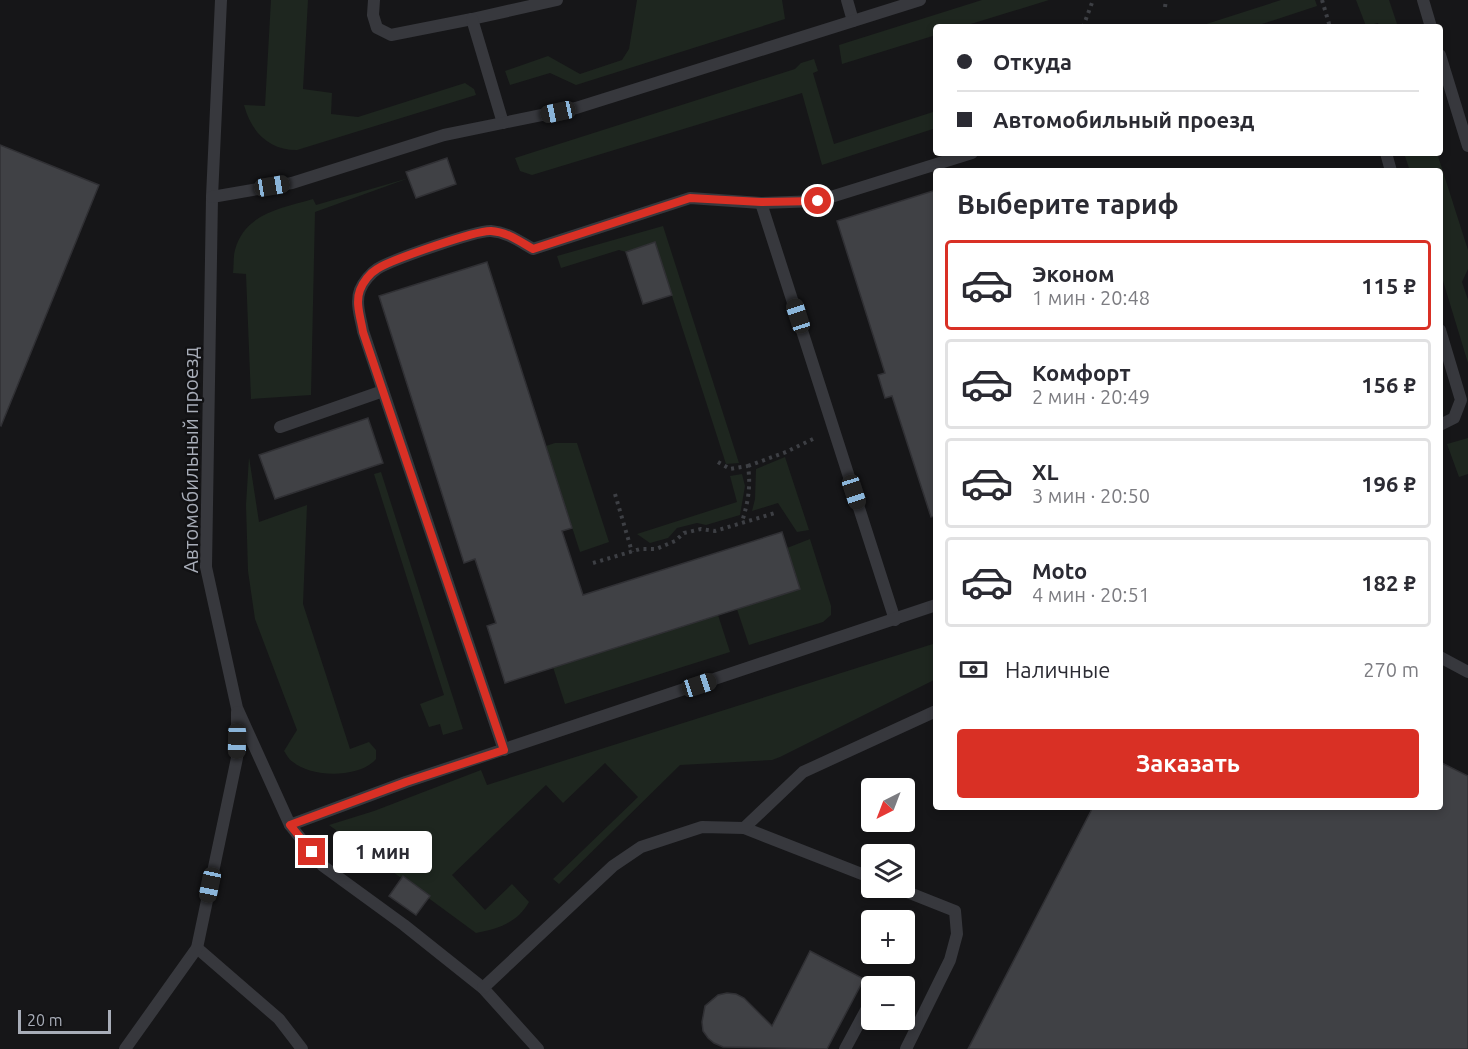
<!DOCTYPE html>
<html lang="ru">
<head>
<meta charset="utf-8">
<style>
  body { margin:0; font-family:Ubuntu,sans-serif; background:#f7f7f7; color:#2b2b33; height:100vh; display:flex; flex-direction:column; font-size:22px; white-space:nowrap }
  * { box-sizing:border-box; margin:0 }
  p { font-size:20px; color:#7c7c81 }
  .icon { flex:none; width:33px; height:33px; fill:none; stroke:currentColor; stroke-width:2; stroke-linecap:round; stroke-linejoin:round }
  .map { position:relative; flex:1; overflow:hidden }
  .details { position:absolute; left:933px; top:168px; width:510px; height:642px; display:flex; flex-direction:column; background:#fff; border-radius:6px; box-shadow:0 3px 9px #0003 }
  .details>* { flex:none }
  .top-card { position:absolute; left:933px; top:24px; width:510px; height:132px; border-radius:6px; box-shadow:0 3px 9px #0003; display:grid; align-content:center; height:132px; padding:0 24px; background:#fff }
  .needle { width:39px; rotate:222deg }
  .tools { position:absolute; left:861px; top:778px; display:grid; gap:12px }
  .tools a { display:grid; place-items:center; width:54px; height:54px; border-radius:6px; background:#fff; box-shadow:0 3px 9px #0003; font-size:30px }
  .scale { position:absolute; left:18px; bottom:15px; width:93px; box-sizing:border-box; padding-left:6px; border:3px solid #a8adb8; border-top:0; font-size:16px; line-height:21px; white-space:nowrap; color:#a8adb8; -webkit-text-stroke:4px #111113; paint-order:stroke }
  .end { position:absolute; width:27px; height:27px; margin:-14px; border:8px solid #d93025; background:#fff; box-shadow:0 0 0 3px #fff }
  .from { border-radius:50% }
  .bubble { position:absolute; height:42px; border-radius:6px; background:#fff; box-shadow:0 3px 9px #0003; font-size:20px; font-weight:700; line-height:42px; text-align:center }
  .car { position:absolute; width:18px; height:36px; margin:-18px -9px; border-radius:8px; box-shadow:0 0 4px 2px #0007; background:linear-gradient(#222 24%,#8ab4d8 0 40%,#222 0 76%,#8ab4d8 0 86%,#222 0) }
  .top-card b { display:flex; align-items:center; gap:21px; height:57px; font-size:22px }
  .top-card b+b { border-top:2px solid #e1e1e2 }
  .top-card i { width:15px; height:15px; background:#2b2b33 }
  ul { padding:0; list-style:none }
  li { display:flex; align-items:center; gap:18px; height:90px; margin:0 12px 9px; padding:0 12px; border:3px solid #e1e1e2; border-radius:6px }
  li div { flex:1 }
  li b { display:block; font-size:22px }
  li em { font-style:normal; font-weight:700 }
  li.on { border-color:#d93025 }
  li>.icon { width:54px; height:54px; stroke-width:1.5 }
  h2 { padding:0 24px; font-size:27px; line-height:72px }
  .pay { display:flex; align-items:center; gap:15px; height:66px; padding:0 24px; font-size:22px }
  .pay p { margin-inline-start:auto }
  .cta { display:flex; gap:12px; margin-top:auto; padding:12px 24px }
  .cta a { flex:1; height:69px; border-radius:6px; background:#d93025; color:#fff; font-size:24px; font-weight:700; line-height:69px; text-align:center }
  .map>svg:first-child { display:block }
  .green { fill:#1e261f }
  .building { fill:#404145; stroke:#303034; stroke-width:1.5 }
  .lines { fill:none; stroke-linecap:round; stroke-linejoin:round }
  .path { stroke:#3d3f44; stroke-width:4; stroke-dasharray:3 4.5; stroke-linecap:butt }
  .lane { stroke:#37383d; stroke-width:12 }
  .route { stroke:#d93025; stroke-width:8 }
  .labels { text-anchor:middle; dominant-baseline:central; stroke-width:4.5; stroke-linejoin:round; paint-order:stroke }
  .street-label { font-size:20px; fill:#a8adb8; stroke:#111113 }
</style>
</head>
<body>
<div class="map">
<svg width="1468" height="1049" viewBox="0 0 1468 1049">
  <rect width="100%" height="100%" fill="#161618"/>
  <g class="green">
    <path d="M271 0H308L303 89 332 93 331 114 358 117 465 83 474 89 476 95 297 150C268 150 251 131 244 105L265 106Z"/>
    <path d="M637 0H782L785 19 576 85 550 73 510 85 505 71 548 56 580 74 622 60 629 49Z"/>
    <path d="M982 0H1049L961 27H936V35L842 64 839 45Z"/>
    <path d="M1281 0H1315L1317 6 1253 27H1197Z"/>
    <path d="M1356 0H1389L1398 27H1379L1378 23 1366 26Z"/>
    <path d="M814 59 818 71 813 73 834 144 936 111V128L822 165 802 93 532 175 520 171 515 158 795 69 801 63Z"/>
    <path d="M1404 153H1437L1468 250V269L1462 282 1468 300V363L1440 271V171H1410Z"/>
    <path d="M409 178 315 212 311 395 251 399 246 274 233 273C234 266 233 257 235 250 245 213 282 208 313 199L316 205Z"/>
    <path d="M663 226 739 463 726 464 655 243 626 252 619 250 561 268 557 256Z"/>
    <path d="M1468 438V474L1459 477 1447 444Z"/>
    <path d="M555 443H577L609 542 580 552 546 446Z"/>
    <path d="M249 457 259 522 307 505 303 604 350 749 369 742 376 750V759C360 778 312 778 293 762 289 760 287 755 284 751L297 730 255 619 248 571 246 505Z"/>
    <path d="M785 457 809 530 797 532 778 503 752 511 755 499 756 469Z"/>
    <path d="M381 472 463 729 443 735 440 724 429 727 420 704 444 695 374 474Z"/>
    <path d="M742 474 745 486 740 515 706 525 697 523 677 528 668 538 650 543 637 534 737 502 730 476Z"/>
    <path d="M810 539 831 606V615L823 622 749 645 737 609 796 590 787 548Z"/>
    <path d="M718 615 730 652 565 704 553 667Z"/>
    <path d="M936 643V679L780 757 772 760 680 765 559 884 553 879 638 797 605 763 563 803 546 785 452 875 485 910 512 884 529 902C517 923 498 929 476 933L329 825 374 811 481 770 487 785Z"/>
  </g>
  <g class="building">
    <path d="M0 145 99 185 1 426 0 425Z"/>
    <path d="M447 158 456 184 416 198 406 172Z"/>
    <path d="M936 190V516L931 517 892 396 885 398 878 375 885 373 837 221Z"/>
    <path d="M655 242 672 295 643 304 626 252Z"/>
    <path d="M487 262 572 528 562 531 583 595 782 532 800 589 505 683 487 626 496 623 475 559 464 563 379 296Z"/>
    <path d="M368 418 383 463 275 499 259 455Z"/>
    <path d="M1440 762 1468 776V1049H968L1093 807H1440Z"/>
    <path d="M403 876 430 896 416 915 389 896Z"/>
    <path d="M810 951 864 979 827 1049 723 1047 714 1043 708 1038 703 1031 702 1022 705 1006 718 995 727 993 736 994 744 998 772 1026Z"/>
  </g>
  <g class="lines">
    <g class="path">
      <path d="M1322 0 1330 27"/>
      <path d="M1165 7 1166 0"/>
      <path d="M1083 27 1093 0"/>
      <path d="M718 462 730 469 748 466C751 487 748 502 742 522"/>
      <path d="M748 466 786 452 813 439"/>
      <path d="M615 494 632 552"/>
      <path d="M593 563 640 549H656L675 541 684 533 701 529 715 531 775 513"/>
    </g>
    <g class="lane">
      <path d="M221 0 212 197 206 567 237 708 290 825 323 866 404 925 483 988 538 1049"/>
      <path d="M374 0 373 15 377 28 391 35 472 19 557 0"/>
      <path d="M847 0 853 21"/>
      <path d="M1423 0 1431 27"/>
      <path d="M472 19 503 123"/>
      <path d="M1440 55 1468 146"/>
      <path d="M1386 153 1391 171"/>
      <path d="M212 197 292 183 444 135 576 108 920 0"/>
      <path d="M761 203 895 620"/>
      <path d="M1440 330 1461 400 1454 418 1440 425"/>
      <path d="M280 427 383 391"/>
      <path d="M1440 657 1468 672"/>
      <path d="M504 750 363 331C361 319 355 303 360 290 363 282 371 273 377 269 391 260 477 230 491 231 507 232 519 241 533 249L690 198 761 203 818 201 972 153"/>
      <path d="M290 825 406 782 936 605"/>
      <path d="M744 828 872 878"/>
      <path d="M897 888 955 911 957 934 950 960 906 1049"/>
      <path d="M197 948 279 1019 302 1049"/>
      <path d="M483 988 613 866 641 847 702 827 744 828 803 772 936 711"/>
      <path d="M125 1049 197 948 237 758V712"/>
      <path d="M845 1049 872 999"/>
    </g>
  </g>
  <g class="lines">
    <path class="route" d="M312 852 290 825 406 782 504 750 363 332C361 319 355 303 360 290 363 282 370 273 377 269 390 260 477 230 491 231 507 232 519 241 533 249L690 198 761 202 818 201"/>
  </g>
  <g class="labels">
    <g class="street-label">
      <text transform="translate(190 460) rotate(-90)">Автомобильный проезд</text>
    </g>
  </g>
</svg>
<div class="tools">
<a><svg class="needle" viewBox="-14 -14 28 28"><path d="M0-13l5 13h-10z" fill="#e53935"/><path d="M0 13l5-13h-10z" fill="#7c7c81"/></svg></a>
<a><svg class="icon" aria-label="layers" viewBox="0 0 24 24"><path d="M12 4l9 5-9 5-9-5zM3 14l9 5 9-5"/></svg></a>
<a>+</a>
<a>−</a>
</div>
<div class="scale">20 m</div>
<i class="end from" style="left:818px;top:201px"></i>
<i class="end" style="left:312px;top:852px"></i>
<div class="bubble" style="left:333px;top:831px;width:99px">1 мин</div>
<i class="car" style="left:558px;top:112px;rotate:258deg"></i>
<i class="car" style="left:272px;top:186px;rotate:80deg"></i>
<i class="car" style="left:798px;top:316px;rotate:342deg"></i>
<i class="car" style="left:854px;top:492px;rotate:162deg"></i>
<i class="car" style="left:699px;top:685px;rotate:72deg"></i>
<i class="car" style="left:237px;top:741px;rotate:181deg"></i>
<i class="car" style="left:210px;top:885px;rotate:192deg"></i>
<div class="top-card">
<b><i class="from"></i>Откуда</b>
<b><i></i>Автомобильный проезд</b>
</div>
<section class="details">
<h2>Выберите тариф</h2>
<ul>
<li class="on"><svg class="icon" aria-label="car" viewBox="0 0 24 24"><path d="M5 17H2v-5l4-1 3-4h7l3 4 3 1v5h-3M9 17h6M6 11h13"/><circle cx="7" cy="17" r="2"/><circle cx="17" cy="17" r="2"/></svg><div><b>Эконом</b><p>1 мин · 20:48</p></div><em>115 ₽</em></li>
<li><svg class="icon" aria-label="car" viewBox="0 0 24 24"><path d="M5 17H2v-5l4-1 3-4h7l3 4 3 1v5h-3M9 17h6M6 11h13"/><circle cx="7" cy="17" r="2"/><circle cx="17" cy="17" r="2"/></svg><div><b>Комфорт</b><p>2 мин · 20:49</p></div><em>156 ₽</em></li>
<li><svg class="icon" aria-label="car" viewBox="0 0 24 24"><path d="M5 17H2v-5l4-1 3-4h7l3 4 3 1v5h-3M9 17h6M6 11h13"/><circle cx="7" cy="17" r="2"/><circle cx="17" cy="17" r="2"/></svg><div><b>XL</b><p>3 мин · 20:50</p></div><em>196 ₽</em></li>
<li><svg class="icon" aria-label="car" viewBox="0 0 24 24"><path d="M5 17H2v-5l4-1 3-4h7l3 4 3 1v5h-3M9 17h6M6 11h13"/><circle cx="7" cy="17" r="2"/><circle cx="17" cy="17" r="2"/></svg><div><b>Moto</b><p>4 мин · 20:51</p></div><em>182 ₽</em></li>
</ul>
<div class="pay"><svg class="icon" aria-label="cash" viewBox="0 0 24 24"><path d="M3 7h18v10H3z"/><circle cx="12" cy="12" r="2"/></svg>Наличные<p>270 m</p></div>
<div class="cta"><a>Заказать</a></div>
</section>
</div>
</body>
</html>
